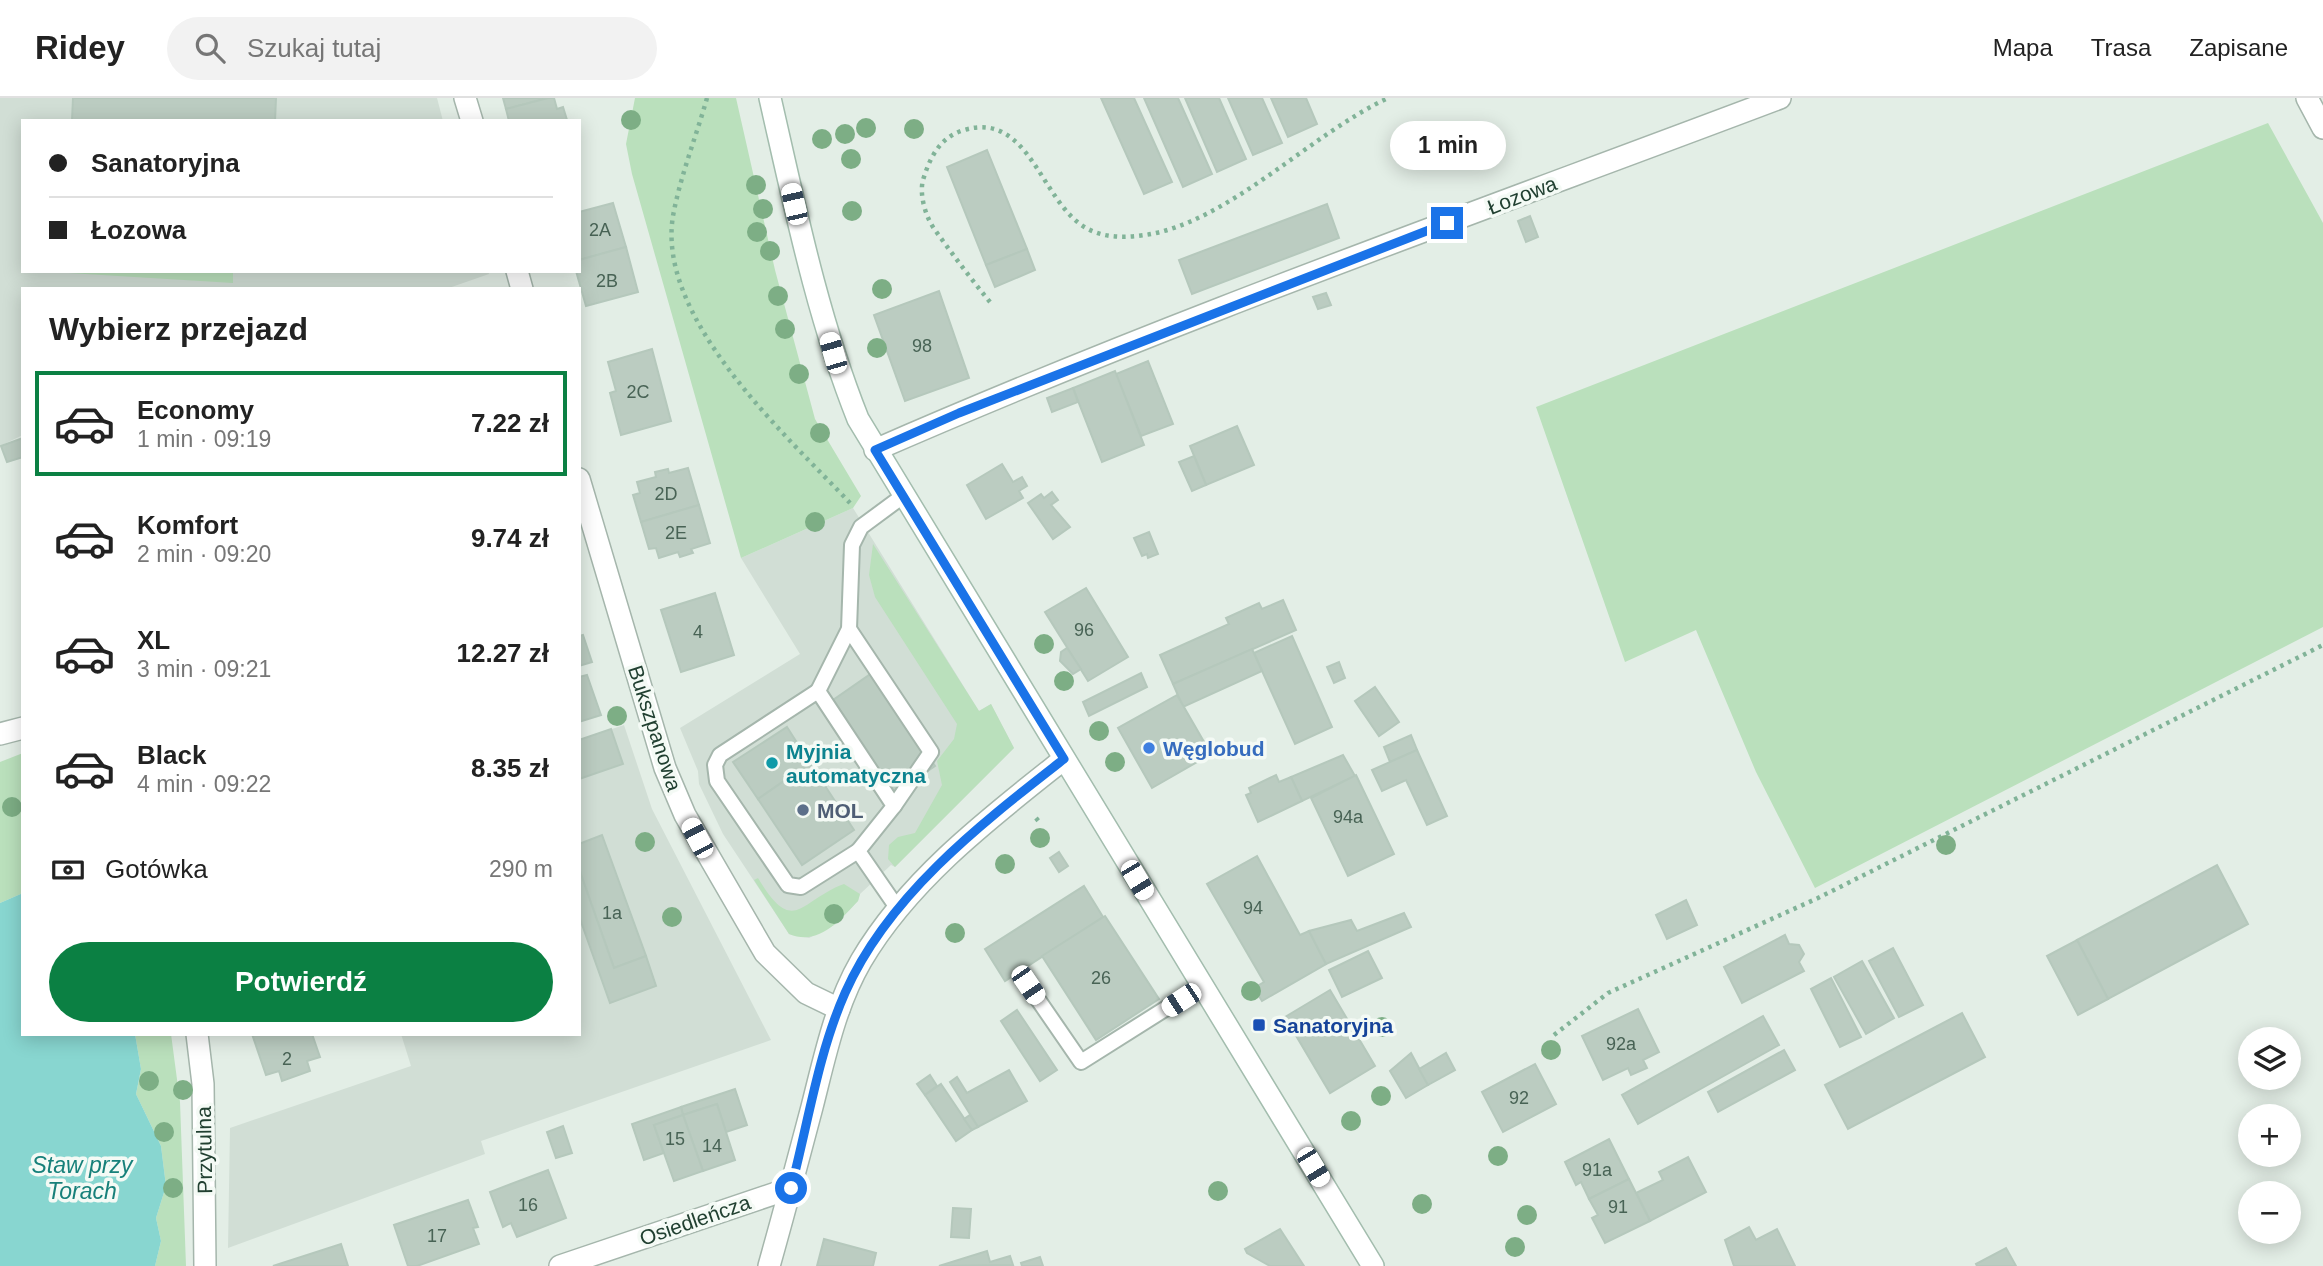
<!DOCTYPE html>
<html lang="pl">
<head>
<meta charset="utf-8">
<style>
  body { margin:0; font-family:Arial,sans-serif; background:#f2f2f2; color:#222; height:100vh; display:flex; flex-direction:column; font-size:26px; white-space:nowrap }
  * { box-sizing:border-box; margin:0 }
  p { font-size:23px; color:#767676 }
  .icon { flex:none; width:38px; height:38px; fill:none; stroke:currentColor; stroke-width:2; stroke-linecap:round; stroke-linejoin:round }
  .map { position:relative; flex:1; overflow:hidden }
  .details { position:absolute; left:21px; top:189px; width:560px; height:749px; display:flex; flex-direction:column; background:#fff; border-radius:0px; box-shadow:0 4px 18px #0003 }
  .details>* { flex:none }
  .hud { position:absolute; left:21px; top:21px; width:560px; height:154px; border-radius:0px; box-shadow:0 4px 18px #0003; display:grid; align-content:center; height:154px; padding:0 28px; background:#fff }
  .tools { position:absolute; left:2238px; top:929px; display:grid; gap:14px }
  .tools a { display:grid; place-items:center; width:63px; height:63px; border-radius:50%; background:#fff; box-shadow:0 4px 18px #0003; font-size:35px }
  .end { position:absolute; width:32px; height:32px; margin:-16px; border:9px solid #1a73e8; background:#fff; box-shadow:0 0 0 4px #fff }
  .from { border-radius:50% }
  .bubble { position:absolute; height:49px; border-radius:24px; background:#fff; box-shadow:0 4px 18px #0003; font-size:23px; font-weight:800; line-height:49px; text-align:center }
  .car { position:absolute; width:21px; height:42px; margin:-21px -10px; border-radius:9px; box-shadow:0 0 5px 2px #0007; background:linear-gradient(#fff 24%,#345 0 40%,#fff 0 76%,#345 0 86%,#fff 0) }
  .hud b { display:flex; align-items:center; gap:24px; height:66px; font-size:26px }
  .hud b+b { border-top:2px solid #e0e0e0 }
  .hud i { width:18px; height:18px; background:#222 }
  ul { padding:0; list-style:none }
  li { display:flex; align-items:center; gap:21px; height:105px; margin:0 14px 10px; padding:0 14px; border:4px solid transparent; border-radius:0px }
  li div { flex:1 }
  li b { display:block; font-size:26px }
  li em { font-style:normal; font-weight:800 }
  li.on { border-color:#0b8043 }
  li>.icon { width:63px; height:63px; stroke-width:1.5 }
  h2 { padding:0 28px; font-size:32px; line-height:84px }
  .pay { display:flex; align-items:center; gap:18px; height:77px; padding:0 28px; font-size:26px }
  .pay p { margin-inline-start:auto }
  .action { display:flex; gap:14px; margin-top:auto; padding:14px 28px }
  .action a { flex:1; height:80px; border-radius:42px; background:#0b8043; color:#fff; font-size:28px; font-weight:800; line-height:80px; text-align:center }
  header { display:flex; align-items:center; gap:42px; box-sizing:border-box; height:98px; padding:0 35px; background:#fff; border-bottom:2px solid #e0e0e0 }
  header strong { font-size:33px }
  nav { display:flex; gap:38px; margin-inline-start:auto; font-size:24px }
  .search { width:490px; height:63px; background:#f2f2f2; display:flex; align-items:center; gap:18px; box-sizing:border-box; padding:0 24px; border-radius:38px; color:#767676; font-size:26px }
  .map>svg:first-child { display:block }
  .built { fill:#d1ded5 }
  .green { fill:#bae0bc }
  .water { fill:#88d6d0 }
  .building { fill:#bbccc1; stroke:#b5c8bc; stroke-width:2 }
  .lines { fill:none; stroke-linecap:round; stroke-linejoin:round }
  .lane-casing { stroke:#a5b6ac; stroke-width:18 }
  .street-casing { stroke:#a5b6ac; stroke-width:24 }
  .secondary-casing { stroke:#a3bdae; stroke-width:24 }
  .path { stroke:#81b398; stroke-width:4.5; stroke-dasharray:3.5 5; stroke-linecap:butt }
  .lane { stroke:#fff; stroke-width:14 }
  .street { stroke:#fff; stroke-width:21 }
  .secondary { stroke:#fff; stroke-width:21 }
  .tree { fill:#7dae85 }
  .route { stroke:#1a73e8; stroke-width:9 }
  .shop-dot { fill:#3f7fe0; stroke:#f4faf5; stroke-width:2.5 }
  .culture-dot { fill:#0f9aa8; stroke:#f4faf5; stroke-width:2.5 }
  .service-dot { fill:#5c6f8a; stroke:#f4faf5; stroke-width:2.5 }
  .transit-dot { fill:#1a4fb4; stroke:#f4faf5; stroke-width:2.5 }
  .labels { text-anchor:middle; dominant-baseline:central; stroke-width:7; stroke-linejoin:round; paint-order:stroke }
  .number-label { font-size:18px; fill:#486355 }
  .street-label { font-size:21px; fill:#214031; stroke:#f4faf5 }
  .shop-label { font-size:21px; font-weight:bold; fill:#366cbe; stroke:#f4faf5; text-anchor:start }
  .culture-label { font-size:21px; font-weight:bold; fill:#0d838f; stroke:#f4faf5; text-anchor:start }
  .service-label { font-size:21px; font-weight:bold; fill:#4e5e75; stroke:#f4faf5; text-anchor:start }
  .transit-label { font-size:21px; font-weight:bold; fill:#164399; stroke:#f4faf5; text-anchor:start }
  .water-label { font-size:23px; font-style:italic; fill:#17807a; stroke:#f4faf5 }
</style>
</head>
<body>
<header>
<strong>Ridey</strong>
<div class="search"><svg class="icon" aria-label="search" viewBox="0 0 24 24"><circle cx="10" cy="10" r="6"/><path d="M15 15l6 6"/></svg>Szukaj tutaj</div>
<nav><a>Mapa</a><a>Trasa</a><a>Zapisane</a></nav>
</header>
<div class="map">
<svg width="2323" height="1168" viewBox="0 0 2323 1168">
  <rect width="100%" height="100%" fill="#e3eee6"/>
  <g class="built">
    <path d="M0 0H437L443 23H23V173H488L489 176 446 191H23V337L0 348Z"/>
    <path d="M853 410 979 613 991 606 1014 650 895 769 891 767 860 796 858 803 836 826 809 840 789 836 723 736 699 686 698 673 680 630 800 556 741 460Z"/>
    <path d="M624 627 652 711 771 942 481 1043 485 1056 228 1150 230 1030 411 968 401 936H579V642Z"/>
  </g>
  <g class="green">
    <path d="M635 0H736L775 172 815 321 861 398 853 410 741 460 632 76 626 46Z"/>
    <path d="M2268 25 2323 125V529L1815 790 1756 674 1696 532 1625 564 1536 309Z"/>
    <path d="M36 173H233V185Z"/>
    <path d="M873 446 979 613 991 606 1014 650 895 769 888 761 889 747 898 739 915 735 942 687 937 663 954 641 957 626 875 499 869 477Z"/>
    <path d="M23 655V795L0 805V664Z"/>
    <path d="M758 780C794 840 800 802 844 786L860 796 858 803C839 823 819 848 789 836L754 782Z"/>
    <path d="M135 936H171L180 1004 186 1168H155L161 1143 156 1120 166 1088 161 1048 136 996 141 971Z"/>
  </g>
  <path class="water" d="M23 795V936H135L141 971 136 996 161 1048 166 1088 156 1120 161 1143 155 1168H0V805Z"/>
  <g class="building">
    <path d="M73 0H276L275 23H72Z"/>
    <path d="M503 0H548L506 11Z"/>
    <path d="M548 0H554L557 11 563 9 567 22 509 23 506 11Z"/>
    <path d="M1101 0H1134L1172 84 1144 96Z"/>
    <path d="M1144 0H1178L1212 76 1183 89Z"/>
    <path d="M1185 0H1219L1246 61 1217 74Z"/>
    <path d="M1228 0H1262L1282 45 1253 57Z"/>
    <path d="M1271 0H1306L1317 26 1288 39Z"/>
    <path d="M987 52 1027 151 986 167 947 69Z"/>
    <path d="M613 105 626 149 579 162V114Z"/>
    <path d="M1327 106 1339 140 1192 196 1179 162Z"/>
    <path d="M1530 118 1538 139 1526 144 1518 123Z"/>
    <path d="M626 149 638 194 586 208 576 173H579V162Z"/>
    <path d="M1027 151 1035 172 995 189 986 167Z"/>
    <path d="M939 193 969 280 905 303 874 217Z"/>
    <path d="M1326 195 1331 207 1318 211 1313 199Z"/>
    <path d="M652 251 671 323 621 337 610 295 616 293 608 264Z"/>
    <path d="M1148 263 1173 326 1141 338 1116 276Z"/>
    <path d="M1115 273 1144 347 1102 364 1073 290Z"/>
    <path d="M1073 290 1078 304 1052 314 1047 300Z"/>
    <path d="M1237 328 1254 367 1206 387 1190 348Z"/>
    <path d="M23 340V359L7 364 1 348Z"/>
    <path d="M1194 358 1206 387 1192 393 1179 364Z"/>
    <path d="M1002 366 1013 384 1022 379 1027 388 1019 393 1023 400 986 421 967 387Z"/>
    <path d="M688 370 699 407 641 424 633 397 640 395 637 384 656 379 655 374 668 371 669 375Z"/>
    <path d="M1052 394 1058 402 1051 407 1070 429 1053 441 1028 405 1041 396 1044 400Z"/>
    <path d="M699 407 710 445 691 451 693 455 680 459 678 454 659 460 656 450 649 451 641 424Z"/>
    <path d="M1149 434 1158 456 1148 460 1147 456 1142 458 1134 440Z"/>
    <path d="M1086 490 1128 559 1088 583 1045 514Z"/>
    <path d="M715 495 734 557 681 574 661 512Z"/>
    <path d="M1283 502 1296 532 1173 586 1160 557 1229 526 1226 520 1259 505 1262 511Z"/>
    <path d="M583 537 592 564 579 568V538Z"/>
    <path d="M1292 538 1332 629 1295 646 1254 555Z"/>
    <path d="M1067 550 1081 571 1073 576 1060 563 1061 554Z"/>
    <path d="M1252 551 1262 573 1183 609 1173 586Z"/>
    <path d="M1339 564 1345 580 1334 585 1327 569Z"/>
    <path d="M872 575 935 668 895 695 833 602Z"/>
    <path d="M1141 575 1147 589 1089 618 1083 604Z"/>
    <path d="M587 577 601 617 579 624V579Z"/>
    <path d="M1375 589 1399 624 1379 638 1355 603Z"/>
    <path d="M1177 597 1211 656 1152 690 1118 630Z"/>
    <path d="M787 629 810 665 758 701 733 664Z"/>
    <path d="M611 631 623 666 579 681V642Z"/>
    <path d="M1411 637 1417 652 1390 664 1384 649Z"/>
    <path d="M1417 652 1447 718 1427 727 1406 682 1382 693 1372 672Z"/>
    <path d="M1343 657 1355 678 1302 703 1291 679Z"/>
    <path d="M810 665 854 732 802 767 758 701Z"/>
    <path d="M1276 677 1279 684 1291 679 1302 703 1258 724 1246 697 1251 695 1249 690Z"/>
    <path d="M1356 677 1394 756 1348 778 1311 700Z"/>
    <path d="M602 737 646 858 614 870 579 771V746Z"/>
    <path d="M1059 754 1068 768 1059 774 1050 760Z"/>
    <path d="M1257 758 1300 837 1309 833 1326 866 1262 903 1254 890 1264 884 1207 786Z"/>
    <path d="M2217 767 2248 826 2108 901 2077 842Z"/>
    <path d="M579 771 614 870 646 858 656 888 610 905 579 818Z"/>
    <path d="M1084 788 1103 819 1005 883 985 851Z"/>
    <path d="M1686 802 1697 827 1667 841 1656 817Z"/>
    <path d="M1404 815 1411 829 1326 866 1309 833 1351 822 1357 833Z"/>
    <path d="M1105 818 1159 901 1096 942 1042 858Z"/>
    <path d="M1785 837 1789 846 1799 847 1804 856 1799 864 1804 873 1742 905 1724 869Z"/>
    <path d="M2077 842 2108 901 2078 917 2047 858Z"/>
    <path d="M1893 850 1923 907 1899 919 1869 863Z"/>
    <path d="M1368 853 1382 880 1342 899 1329 872Z"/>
    <path d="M1862 863 1894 920 1866 936 1834 879Z"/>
    <path d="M1831 880 1861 939 1840 949 1811 891Z"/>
    <path d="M1330 892 1375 968 1330 995 1285 919Z"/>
    <path d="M1638 911 1659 954 1643 962 1647 970 1631 977 1628 970 1603 982 1582 938Z"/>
    <path d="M1017 912 1057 972 1040 983 1001 923Z"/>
    <path d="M1962 915 1985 959 1848 1031 1825 987Z"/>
    <path d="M1763 918 1779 947 1638 1026 1622 997Z"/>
    <path d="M252 936H312L320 959 307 963 310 973 282 983 279 973 266 977Z"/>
    <path d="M1784 952 1795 972 1718 1014 1708 994Z"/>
    <path d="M1411 955 1428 987 1406 1000 1390 973Z"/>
    <path d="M1446 955 1455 972 1428 987 1419 971Z"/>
    <path d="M1535 966 1556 1006 1503 1034 1482 994Z"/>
    <path d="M1009 972 1027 1003 978 1029 950 984 957 979 967 995Z"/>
    <path d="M930 977 937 988 925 997 917 986Z"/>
    <path d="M941 986 972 1032 956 1043 925 997Z"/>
    <path d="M735 991 747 1027 726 1034 717 1006 683 1017 681 1009Z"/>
    <path d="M717 1006 735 1062 703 1073 683 1017Z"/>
    <path d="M681 1009 683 1017 654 1027 664 1055 644 1062 632 1026Z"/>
    <path d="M683 1017 703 1073 674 1083 654 1027Z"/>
    <path d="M970 1017 978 1029 972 1032 964 1021Z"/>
    <path d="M563 1028 572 1055 556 1060 547 1034Z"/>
    <path d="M1609 1041 1629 1081 1589 1101 1581 1084 1576 1087 1565 1064Z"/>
    <path d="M1688 1059 1706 1094 1650 1123 1636 1095 1663 1082 1659 1074Z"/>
    <path d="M548 1072 566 1120 517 1139 511 1125 503 1129 490 1094Z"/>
    <path d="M1629 1081 1650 1123 1605 1145 1592 1120 1598 1117 1589 1101Z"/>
    <path d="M468 1102 478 1129 473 1130 479 1146 417 1168H408L394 1127Z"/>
    <path d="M953 1110 971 1111 969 1140 951 1139Z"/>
    <path d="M1749 1129 1756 1142 1777 1131 1795 1168H1734L1725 1142Z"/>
    <path d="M1280 1131 1304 1168H1270L1247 1155 1245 1151Z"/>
    <path d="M824 1141 876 1155 873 1168H817Z"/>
    <path d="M341 1146 348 1168H273Z"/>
    <path d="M2006 1150 2016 1168H1977L1976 1166Z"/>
    <path d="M987 1153 990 1164 1010 1158 1013 1167 939 1168Z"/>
    <path d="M1040 1159 1043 1168H1022L1021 1165Z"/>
  </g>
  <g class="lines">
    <g class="lane-casing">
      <g id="lane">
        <path d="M849 531 931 654 894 708"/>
        <path d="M818 593 720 657 715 667 717 683 788 787 801 789 858 753"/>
        <path d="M898 811 858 753 894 708 818 593 849 531 852 447 861 429 903 398"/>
        <path d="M1028 887 1081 964 1203 887"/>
      </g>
    </g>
    <g class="street-casing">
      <g id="street">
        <path d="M465 0 472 23"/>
        <path d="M2307 0 2323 30"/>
        <path d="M517 173 522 191"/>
        <path d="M875 352C1172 222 1478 114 1780 0"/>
        <path d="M579 381 665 670 685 717 765 855 806 895 839 911"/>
        <path d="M0 636 23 630"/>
        <path d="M197 936 203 986 205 1168"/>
        <path d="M560 1168 791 1090"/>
        <path d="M769 1168C784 1115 798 1062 812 1009 825 958 835 908 861 863 909 781 992 718 1064 661"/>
      </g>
    </g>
    <g class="secondary-casing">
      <path id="secondary" d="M770 0C795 109 817 218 858 321L1373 1168"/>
    </g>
    <g class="path">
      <path d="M707 0C696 39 680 79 673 118 656 221 787 338 850 405"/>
      <path d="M990 204C971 181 953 157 935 132 926 120 919 97 923 82 930 59 940 39 964 32 1031 12 1041 107 1088 131 1105 140 1125 140 1145 137 1228 125 1309 37 1388 0"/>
      <path d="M1036 720 1040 725"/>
      <path d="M1554 937 1608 895 1818 800 2323 547"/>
    </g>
    <use href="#lane" class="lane"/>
    <use href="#street" class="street"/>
    <use href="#secondary" class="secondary"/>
  </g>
  <g class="tree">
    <circle cx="631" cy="22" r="10"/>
    <circle cx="866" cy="30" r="10"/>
    <circle cx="914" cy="31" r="10"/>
    <circle cx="845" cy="36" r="10"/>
    <circle cx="822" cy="41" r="10"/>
    <circle cx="851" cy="61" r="10"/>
    <circle cx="756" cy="87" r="10"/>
    <circle cx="763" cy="111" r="10"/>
    <circle cx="852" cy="113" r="10"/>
    <circle cx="757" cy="134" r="10"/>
    <circle cx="770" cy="153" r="10"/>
    <circle cx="882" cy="191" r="10"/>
    <circle cx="778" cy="198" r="10"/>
    <circle cx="785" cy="231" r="10"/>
    <circle cx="877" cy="250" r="10"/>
    <circle cx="799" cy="276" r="10"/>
    <circle cx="820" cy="335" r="10"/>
    <circle cx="815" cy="424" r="10"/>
    <circle cx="1044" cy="546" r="10"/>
    <circle cx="1064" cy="583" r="10"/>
    <circle cx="617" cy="618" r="10"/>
    <circle cx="1099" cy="633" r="10"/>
    <circle cx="1115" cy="664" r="10"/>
    <circle cx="12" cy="709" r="10"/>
    <circle cx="1040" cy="740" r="10"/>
    <circle cx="645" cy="744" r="10"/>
    <circle cx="1946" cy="747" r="10"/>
    <circle cx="1005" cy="766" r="10"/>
    <circle cx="834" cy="816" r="10"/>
    <circle cx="672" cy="819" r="10"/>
    <circle cx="955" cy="835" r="10"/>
    <circle cx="1251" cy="893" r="10"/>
    <circle cx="1382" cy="929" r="10"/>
    <circle cx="1551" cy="952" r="10"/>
    <circle cx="149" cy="983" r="10"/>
    <circle cx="183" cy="992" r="10"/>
    <circle cx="1381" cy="998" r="10"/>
    <circle cx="1351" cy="1023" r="10"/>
    <circle cx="164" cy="1034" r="10"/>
    <circle cx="1498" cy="1058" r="10"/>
    <circle cx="173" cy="1090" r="10"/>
    <circle cx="1218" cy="1093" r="10"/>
    <circle cx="1422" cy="1106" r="10"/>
    <circle cx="1527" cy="1117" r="10"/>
    <circle cx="1515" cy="1149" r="10"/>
  </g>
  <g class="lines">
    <path class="route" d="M791 1090C808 1026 818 956 845 895 888 797 982 725 1064 661L875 352 959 315 1447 125"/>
  </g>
  <circle class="shop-dot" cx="1149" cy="650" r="7"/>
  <circle class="culture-dot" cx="772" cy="665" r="7"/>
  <circle class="service-dot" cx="803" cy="712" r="7"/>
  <rect class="transit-dot" x="1252" y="920" width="14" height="14" rx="3.5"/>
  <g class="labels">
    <g class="number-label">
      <text x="600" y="132">2A</text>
      <text x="607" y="183">2B</text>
      <text x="922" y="248">98</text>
      <text x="638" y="294">2C</text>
      <text x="666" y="396">2D</text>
      <text x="676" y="435">2E</text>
      <text x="1084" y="532">96</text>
      <text x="698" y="534">4</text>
      <text x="1348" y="719">94a</text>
      <text x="1253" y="810">94</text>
      <text x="612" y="815">1a</text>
      <text x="1101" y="880">26</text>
      <text x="1621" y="946">92a</text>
      <text x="287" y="961">2</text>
      <text x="1519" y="1000">92</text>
      <text x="675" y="1041">15</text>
      <text x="712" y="1048">14</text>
      <text x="1597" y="1072">91a</text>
      <text x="528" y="1107">16</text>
      <text x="1618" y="1109">91</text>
      <text x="437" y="1138">17</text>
    </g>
    <g class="street-label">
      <text transform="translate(1522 97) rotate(-21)">Łozowa</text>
      <text transform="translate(655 630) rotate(72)">Bukszpanowa</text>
      <text transform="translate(204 1052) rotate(-91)">Przytulna</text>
      <text transform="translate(695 1122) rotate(-19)">Osiedleńcza</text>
    </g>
    <g class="shop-label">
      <text x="1163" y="650">Węglobud</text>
    </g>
    <g class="culture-label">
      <text x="786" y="653">Myjnia<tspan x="786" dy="24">automatyczna</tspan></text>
    </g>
    <g class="service-label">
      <text x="817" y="712">MOL</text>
    </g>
    <g class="transit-label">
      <text x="1273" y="927">Sanatoryjna</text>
    </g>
    <g class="water-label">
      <text x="82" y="1067">Staw przy<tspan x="82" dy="26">Torach</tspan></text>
    </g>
  </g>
</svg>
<div class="tools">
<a><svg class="icon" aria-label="layers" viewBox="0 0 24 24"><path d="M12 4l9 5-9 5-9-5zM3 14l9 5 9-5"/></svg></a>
<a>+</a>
<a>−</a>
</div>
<i class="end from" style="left:791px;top:1090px"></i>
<i class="end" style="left:1447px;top:125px"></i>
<div class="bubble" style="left:1390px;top:23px;width:116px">1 min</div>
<i class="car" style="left:794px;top:106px;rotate:347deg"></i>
<i class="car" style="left:833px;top:255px;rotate:344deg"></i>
<i class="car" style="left:697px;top:740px;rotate:332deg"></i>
<i class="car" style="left:1137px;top:782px;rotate:149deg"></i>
<i class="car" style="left:1028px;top:887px;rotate:146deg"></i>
<i class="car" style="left:1181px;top:902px;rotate:237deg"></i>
<i class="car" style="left:1313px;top:1069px;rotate:149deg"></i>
<div class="hud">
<b><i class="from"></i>Sanatoryjna</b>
<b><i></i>Łozowa</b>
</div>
<section class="details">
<h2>Wybierz przejazd</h2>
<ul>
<li class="on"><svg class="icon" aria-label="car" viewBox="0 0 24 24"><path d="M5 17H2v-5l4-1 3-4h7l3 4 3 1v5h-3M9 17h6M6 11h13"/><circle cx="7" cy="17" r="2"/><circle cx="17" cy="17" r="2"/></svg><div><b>Economy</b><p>1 min · 09:19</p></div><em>7.22 zł</em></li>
<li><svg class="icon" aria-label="car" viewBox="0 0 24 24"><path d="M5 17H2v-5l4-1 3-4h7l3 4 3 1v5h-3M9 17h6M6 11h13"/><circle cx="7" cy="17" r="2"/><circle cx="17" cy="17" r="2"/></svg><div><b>Komfort</b><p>2 min · 09:20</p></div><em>9.74 zł</em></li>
<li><svg class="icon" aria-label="car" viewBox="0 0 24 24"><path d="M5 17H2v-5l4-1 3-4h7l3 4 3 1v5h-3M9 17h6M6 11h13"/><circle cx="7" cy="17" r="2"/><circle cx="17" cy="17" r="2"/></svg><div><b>XL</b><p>3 min · 09:21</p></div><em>12.27 zł</em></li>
<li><svg class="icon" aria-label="car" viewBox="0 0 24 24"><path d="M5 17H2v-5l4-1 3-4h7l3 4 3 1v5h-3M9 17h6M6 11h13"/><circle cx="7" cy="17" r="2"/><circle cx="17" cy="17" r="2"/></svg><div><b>Black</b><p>4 min · 09:22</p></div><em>8.35 zł</em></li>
</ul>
<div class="pay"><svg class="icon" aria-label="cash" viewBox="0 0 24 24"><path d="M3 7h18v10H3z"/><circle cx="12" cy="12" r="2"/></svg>Gotówka<p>290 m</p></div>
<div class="action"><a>Potwierdź</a></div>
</section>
</div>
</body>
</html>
